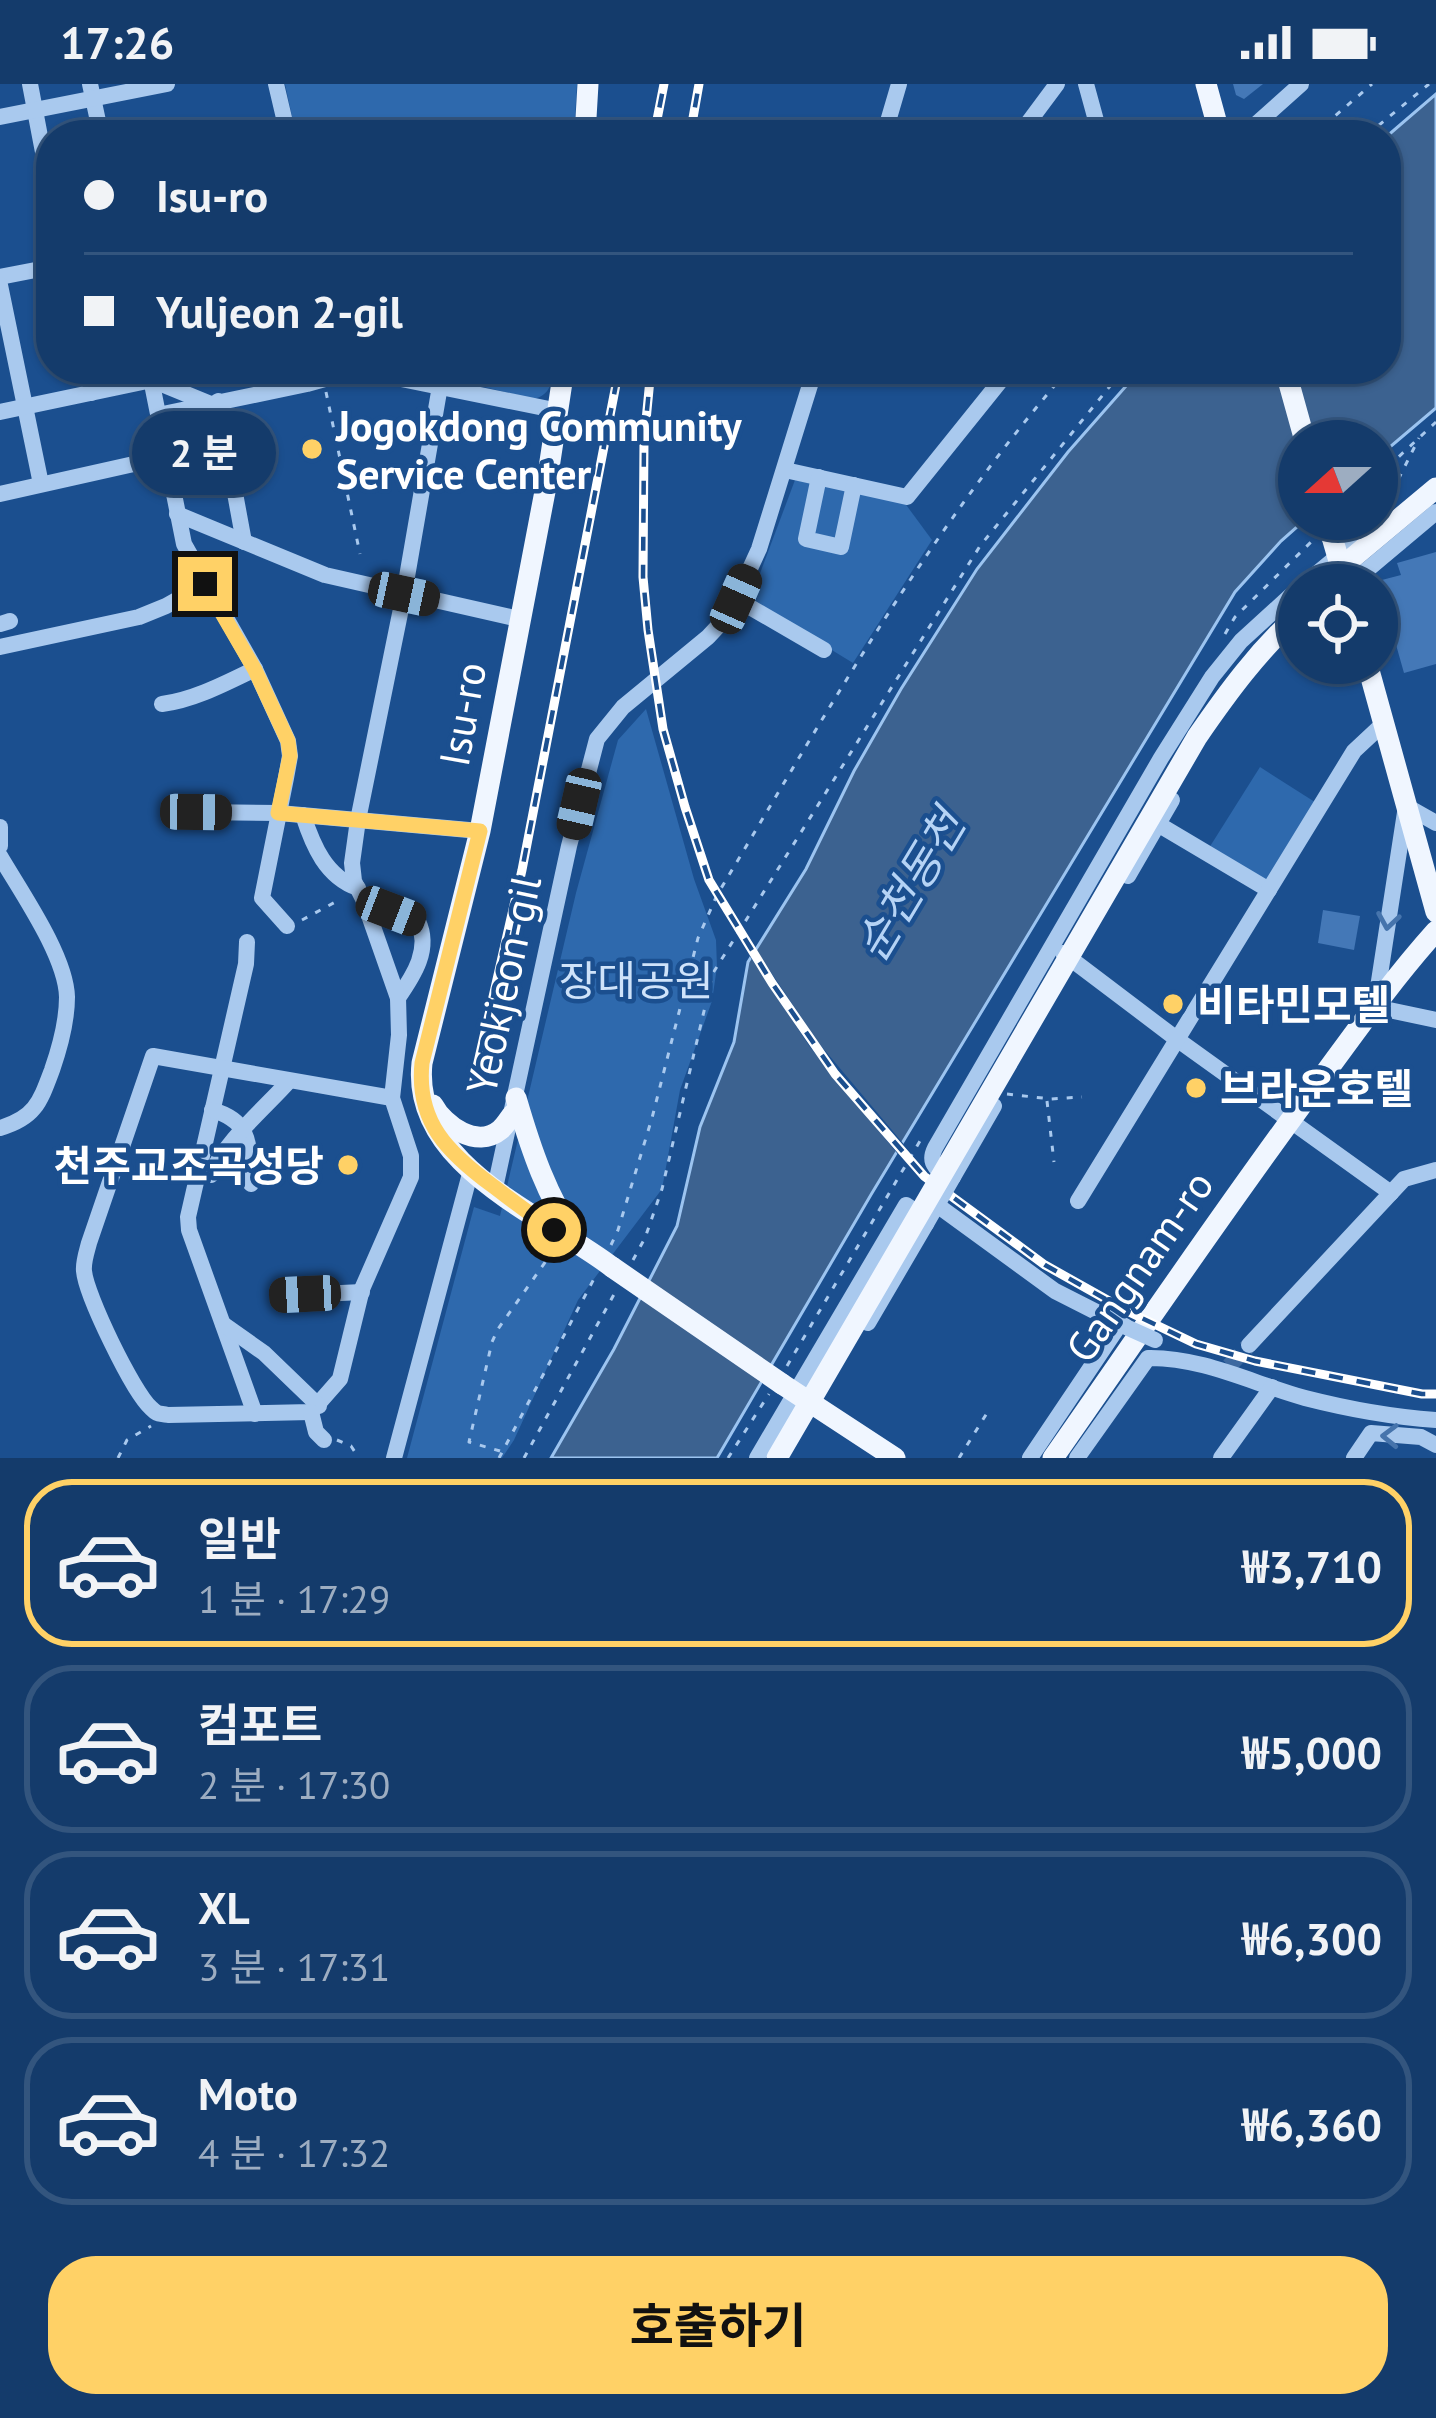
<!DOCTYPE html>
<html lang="ko">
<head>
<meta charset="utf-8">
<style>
  body { margin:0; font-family:"PT Sans","Noto Sans KR",sans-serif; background:#1d4271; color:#f1f3f6; height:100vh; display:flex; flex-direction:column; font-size:45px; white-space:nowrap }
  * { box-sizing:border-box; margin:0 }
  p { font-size:39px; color:#9dadc1 }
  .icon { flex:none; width:66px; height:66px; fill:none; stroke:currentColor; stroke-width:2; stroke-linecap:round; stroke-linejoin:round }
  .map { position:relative; height:1374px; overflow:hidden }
  .sheet { display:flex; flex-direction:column; background:#143b6b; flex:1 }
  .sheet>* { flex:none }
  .banner { position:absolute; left:36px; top:36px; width:1365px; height:264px; border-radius:48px; box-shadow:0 3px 9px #0004,0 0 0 3px #33557e; display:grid; align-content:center; height:264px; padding:0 48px; background:#143b6b }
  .needle { width:78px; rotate:249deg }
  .buttons { position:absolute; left:1278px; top:336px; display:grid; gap:24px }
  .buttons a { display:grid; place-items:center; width:120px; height:120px; border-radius:50%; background:#143b6b; box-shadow:0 3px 9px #0004,0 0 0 3px #33557e; font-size:60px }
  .end { position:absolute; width:54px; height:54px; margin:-27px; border:15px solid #ffd166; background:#111; box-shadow:0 0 0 6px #111 }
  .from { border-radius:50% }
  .bubble { position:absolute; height:84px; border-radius:42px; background:#143b6b; box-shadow:0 3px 9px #0004,0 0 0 3px #33557e; font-size:39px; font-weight:700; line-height:84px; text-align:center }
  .car { position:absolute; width:36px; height:72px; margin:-36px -18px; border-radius:15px; box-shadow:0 0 9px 3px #0007; background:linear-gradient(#222 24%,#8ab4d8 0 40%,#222 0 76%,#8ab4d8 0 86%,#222 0) }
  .banner b { display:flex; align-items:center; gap:42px; height:114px; font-size:45px }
  .banner b+b { border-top:3px solid #33557e }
  .banner i { width:30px; height:30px; background:#f1f3f6 }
  ul { padding:21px 0 0; list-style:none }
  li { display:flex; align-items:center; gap:36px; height:168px; margin:0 24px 18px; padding:0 24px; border:6px solid #33557e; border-radius:48px }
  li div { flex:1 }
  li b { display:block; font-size:45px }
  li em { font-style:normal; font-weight:700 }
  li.active { border-color:#ffd166 }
  li>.icon { width:108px; height:108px; stroke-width:1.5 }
  .button { display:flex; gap:24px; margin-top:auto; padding:24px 48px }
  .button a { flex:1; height:138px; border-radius:48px; background:#ffd166; color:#111; font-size:48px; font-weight:700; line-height:138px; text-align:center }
  .status { display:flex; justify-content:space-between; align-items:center; height:84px; padding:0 60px; background:#143b6b; direction:ltr }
  .status svg { height:33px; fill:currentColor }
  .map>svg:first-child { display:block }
  .green { fill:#2e69ad }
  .water { fill:#3c6290; stroke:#9cc4f0; stroke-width:3 }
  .pier { fill:#1b4f8f }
  .building { fill:#4478b7 }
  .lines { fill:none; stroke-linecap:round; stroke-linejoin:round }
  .minor-tunnel { stroke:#3d69a0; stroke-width:16; stroke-dasharray:16 8; stroke-linecap:butt }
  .path { stroke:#a9c9ee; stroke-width:3; stroke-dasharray:6 9; stroke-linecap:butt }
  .minor { stroke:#a9c9ee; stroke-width:16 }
  .major { stroke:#f0f6ff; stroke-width:21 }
  .rail-casing { stroke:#fff; stroke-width:9 }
  .rail { stroke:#1b4f8f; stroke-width:4.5; stroke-dasharray:14; stroke-linecap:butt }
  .minor-bridge { stroke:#a9c9ee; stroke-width:16 }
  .major-bridge { stroke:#f0f6ff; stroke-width:21 }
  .oneway { stroke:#4674ac }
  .route { stroke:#ffd166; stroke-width:15 }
  .poi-dot { fill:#ffd166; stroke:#1b4f8f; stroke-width:4.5 }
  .labels { text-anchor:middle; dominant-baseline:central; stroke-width:9; stroke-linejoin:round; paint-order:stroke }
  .poi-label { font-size:42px; font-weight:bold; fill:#fff; stroke:#1b4f8f; text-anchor:start }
  .street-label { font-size:42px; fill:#fff; stroke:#1b4f8f }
  .park-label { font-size:42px; fill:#cfe3fa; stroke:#1b4f8f }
  .water-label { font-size:45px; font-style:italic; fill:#b5d3f5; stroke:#1b4f8f }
</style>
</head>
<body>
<div class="status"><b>17:26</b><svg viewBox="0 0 49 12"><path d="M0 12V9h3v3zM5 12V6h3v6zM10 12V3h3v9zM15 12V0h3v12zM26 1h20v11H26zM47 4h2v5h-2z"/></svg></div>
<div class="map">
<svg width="1436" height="1374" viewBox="0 0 1436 1374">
  <rect width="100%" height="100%" fill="#1b4f8f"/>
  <g class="green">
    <path d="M285 0H577L574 51H296Z"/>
    <path d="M409 285H553C551 300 551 310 534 315Z"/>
    <path d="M795 396 904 418 932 456 853 579 750 516Z"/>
    <path d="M646 625 694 795 716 856 717 883 712 917 680 1006 662 1105 578 1216 514 1356 502 1374H407L474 1123 500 1132 576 809 618 656Z"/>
    <path d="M1260 683 1318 720 1267 801 1209 764Z"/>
  </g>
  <path class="water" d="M1436 10V324L1377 374V357H1299V435H1306L1281 457 1235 508 872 1109 717 1374H551L614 1265 677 1142 700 1043 734 958 748 878 806 785 854 687 901 605 977 485 1068 368 1141 285H1386V53Z"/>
  <path class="pier" d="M752 860 817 957 907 1064 901 1074 810 963 747 868Z"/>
  <g class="building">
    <path d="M1233 0H1263L1244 15 1236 11Z"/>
    <path d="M1436 468V580L1404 589 1378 497 1401 491 1397 479Z"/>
    <path d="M1323 826 1360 832 1354 866 1318 859Z"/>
  </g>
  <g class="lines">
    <path class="minor-tunnel" d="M1229 1282 1249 1261"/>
    <g class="path">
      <path d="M1313 51 1372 0"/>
      <path d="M1367 51 1429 0"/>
      <path d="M326 308 360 470"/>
      <path d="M1377 393 1436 338"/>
      <path d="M1385 422 1419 354"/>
      <path d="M1225 550 1235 533 1312 457"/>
      <path d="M302 836 341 815"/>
      <path d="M1007 1010 1051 1015 1082 1013"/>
      <path d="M1047 1017 1054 1078"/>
      <path d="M611 1161 618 1146 652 1034 698 854 717 811C826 630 929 445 1069 285"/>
      <path d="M633 1176 645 1154 662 1105 713 889 980 462 1124 285"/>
      <path d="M787 1282 920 1057"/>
      <path d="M337 1356 351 1362 355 1368 351 1374"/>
      <path d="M500 1367 469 1358 492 1258 498 1245 546 1177"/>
      <path d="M118 1374 127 1356 151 1342"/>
      <path d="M499 1374 596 1191"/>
      <path d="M524 1374 617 1205"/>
      <path d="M728 1374 769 1310"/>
      <path d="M959 1374 987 1329"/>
    </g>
    <g class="minor">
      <path d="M30 0 51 110"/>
      <path d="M90 0 101 51"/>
      <path d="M276 0 288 51"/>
      <path d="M1086 0 1100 51"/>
      <path d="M0 33 167 0"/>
      <path d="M884 51 899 0"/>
      <path d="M1019 51 1057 0"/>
      <path d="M1244 51 1301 0"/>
      <path d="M0 193 51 183"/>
      <path d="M0 201 41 400"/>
      <path d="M86 285 91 309"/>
      <path d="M149 285 184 460 255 585 288 657 290 672 286 694 262 814 287 842"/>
      <path d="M218 317 244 458"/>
      <path d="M0 328 152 296 208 319"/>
      <path d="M158 331 307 300 357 286 559 327"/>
      <path d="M785 386 907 413 1010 285"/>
      <path d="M819 393 806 455 841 463 854 401"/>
      <path d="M0 410 165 373"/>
      <path d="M177 430 325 491 519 535"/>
      <path d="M1303 501 1366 449"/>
      <path d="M1349 501 1436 428"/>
      <path d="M736 515 824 566"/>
      <path d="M0 540 10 537"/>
      <path d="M0 563 139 533 166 522 205 500"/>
      <path d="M162 620C194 616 226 599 255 585"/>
      <path d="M196 728 279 729 480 747"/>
      <path d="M303 731C313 762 326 793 358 804"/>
      <path d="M1151 736 1269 806"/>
      <path d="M1436 739 1406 722 1375 923 1436 936"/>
      <path d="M0 743V762"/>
      <path d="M0 772C21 808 66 872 67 913 67 938 60 963 52 986 40 1018 35 1034 0 1044"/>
      <path d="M1128 792 1172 716"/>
      <path d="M364 817 418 837C431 865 414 891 398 914"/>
      <path d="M247 858 246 880 188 1133 189 1146 255 1330"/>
      <path d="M1063 869 1178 956 1391 1109"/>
      <path d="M392 1014 153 972 89 1159C87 1167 83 1178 84 1187 86 1211 133 1308 151 1324 158 1331 158 1329 168 1331L311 1328 340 1295 362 1205 411 1093V1072L392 1014 399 951 398 914 364 817 354 797 352 779 358 736 404 510 440 302"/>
      <path d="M994 1022 953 1093 945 1094C935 1083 928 1078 935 1064L1161 674 1212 593 1241 557 1299 504"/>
      <path d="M212 1026C254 1038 248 1063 251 1100"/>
      <path d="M198 1088 211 1091C222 1060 267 1022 289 997"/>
      <path d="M495 1104 569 762 597 655 623 623 708 553 722 538 736 515 759 465 815 285"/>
      <path d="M1078 1117 1354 667 1384 639"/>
      <path d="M937 1121 1055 1207 1120 1240"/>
      <path d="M279 1212 362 1208"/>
      <path d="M223 1240 264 1269 319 1322"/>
      <path d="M1249 1261 1404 1095 1436 1086"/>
      <path d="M311 1328 316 1348 324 1356"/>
      <path d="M394 1374 471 1086"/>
      <path d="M757 1374 906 1121 924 1133 926 1140 868 1239"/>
      <path d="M1030 1374 1120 1240 1125 1242"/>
      <path d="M1077 1374 1148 1274C1202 1273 1254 1300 1305 1314 1348 1325 1392 1333 1436 1336"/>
      <path d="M1221 1374 1272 1303"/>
      <path d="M1354 1374 1371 1349 1421 1353 1436 1361"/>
    </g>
    <g class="major">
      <path d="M1206 0 1220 51"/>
      <path d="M585 51 588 0"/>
      <path d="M564 285 547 397 480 747 422 979C411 1082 544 1131 612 1183"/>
      <path d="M1285 285 1305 357"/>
      <path d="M1332 453 1346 501"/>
      <path d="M1367 579 1436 828"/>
      <path d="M516 1014C532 1069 546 1109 577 1158"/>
      <path d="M433 1021C444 1042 477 1065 500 1046 505 1042 508 1036 513 1030"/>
      <path d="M782 1300 895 1374"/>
      <path d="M1053 1374C1139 1251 1223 1127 1312 1007 1352 953 1391 897 1436 847"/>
    </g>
    <g class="rail-casing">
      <g id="rail">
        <path d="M654 51 664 0"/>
        <path d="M690 51 699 0"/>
        <path d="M651 285 644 357 643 493 648 546 663 645 685 723 709 796 772 899 835 990 924 1092 1045 1181 1127 1227 1196 1260 1255 1277 1422 1310H1436"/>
        <path d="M474 996 522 786 619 285"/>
      </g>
    </g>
    <use href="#rail" class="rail"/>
    <g class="minor-bridge">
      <path d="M926 1140 953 1093"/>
      <path d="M1126 1243 1155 1256"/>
    </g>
    <g class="major-bridge">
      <path d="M1327 435 1332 453"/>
      <path d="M1320 501 1436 404"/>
      <path d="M612 1183 782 1300"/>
      <path d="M777 1374 1197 653C1228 608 1258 567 1299 530"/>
    </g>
  </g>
  <defs><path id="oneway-chevron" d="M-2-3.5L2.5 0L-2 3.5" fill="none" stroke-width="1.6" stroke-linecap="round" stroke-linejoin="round" transform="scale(3)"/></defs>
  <g class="oneway">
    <use href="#oneway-chevron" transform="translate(1388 837) rotate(99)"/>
    <use href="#oneway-chevron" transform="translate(1390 1352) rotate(-179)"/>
  </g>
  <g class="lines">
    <path class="route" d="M205 500 255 586 288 657 290 672 278 729 480 747 422 979C416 1038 448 1069 493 1102 513 1117 532 1132 554 1146"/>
  </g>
  <g class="poi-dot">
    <circle cx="312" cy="365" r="12"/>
    <circle cx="1173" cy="920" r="12"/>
    <circle cx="1196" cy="1004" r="12"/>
    <circle cx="348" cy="1081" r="12"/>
  </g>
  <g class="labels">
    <g class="poi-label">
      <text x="336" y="341">Jogokdong Community<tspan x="336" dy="48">Service Center</tspan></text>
      <text x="1197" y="920">비타민모텔</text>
      <text x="1220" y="1004">브라운호텔</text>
      <text x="324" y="1081" text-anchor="end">천주교조곡성당</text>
    </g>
    <g class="street-label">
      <text transform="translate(462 630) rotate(-80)">Isu-ro</text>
      <text transform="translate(503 901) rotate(-78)">Yeokjeon-gil</text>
      <text transform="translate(1139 1182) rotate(-55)">Gangnam-ro</text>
    </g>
    <g class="park-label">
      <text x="636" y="896">장대공원</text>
    </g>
    <g class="water-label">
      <text transform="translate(909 801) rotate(-59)">순천동천</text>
    </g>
  </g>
</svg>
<div class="buttons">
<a><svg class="needle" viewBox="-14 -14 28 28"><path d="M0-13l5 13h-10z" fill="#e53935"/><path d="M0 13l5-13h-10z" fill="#9dadc1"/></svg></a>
<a><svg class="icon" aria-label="locate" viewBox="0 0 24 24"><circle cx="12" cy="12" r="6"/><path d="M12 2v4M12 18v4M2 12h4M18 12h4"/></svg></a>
</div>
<i class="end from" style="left:554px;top:1146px"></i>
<i class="end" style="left:205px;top:500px"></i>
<div class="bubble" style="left:132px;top:327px;width:144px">2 분</div>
<i class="car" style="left:404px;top:510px;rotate:102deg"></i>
<i class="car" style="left:736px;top:515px;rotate:24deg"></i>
<i class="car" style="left:579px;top:720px;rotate:193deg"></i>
<i class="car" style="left:196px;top:728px;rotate:91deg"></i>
<i class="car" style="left:391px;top:827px;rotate:111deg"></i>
<i class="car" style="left:305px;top:1210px;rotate:267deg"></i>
<div class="banner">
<b><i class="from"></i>Isu-ro</b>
<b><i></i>Yuljeon 2-gil</b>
</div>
</div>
<section class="sheet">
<ul>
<li class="active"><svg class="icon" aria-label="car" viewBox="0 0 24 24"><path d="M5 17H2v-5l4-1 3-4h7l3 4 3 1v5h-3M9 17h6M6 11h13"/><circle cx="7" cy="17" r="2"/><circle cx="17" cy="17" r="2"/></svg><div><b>일반</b><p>1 분 · 17:29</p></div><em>₩3,710</em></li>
<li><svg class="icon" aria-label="car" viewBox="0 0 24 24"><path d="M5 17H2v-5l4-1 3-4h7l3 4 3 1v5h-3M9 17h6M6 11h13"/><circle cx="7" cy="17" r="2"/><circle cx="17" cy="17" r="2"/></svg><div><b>컴포트</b><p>2 분 · 17:30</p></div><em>₩5,000</em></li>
<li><svg class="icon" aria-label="car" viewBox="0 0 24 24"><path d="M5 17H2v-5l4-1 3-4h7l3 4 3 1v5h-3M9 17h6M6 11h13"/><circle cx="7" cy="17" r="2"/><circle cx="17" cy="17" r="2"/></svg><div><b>XL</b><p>3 분 · 17:31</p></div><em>₩6,300</em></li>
<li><svg class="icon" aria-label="car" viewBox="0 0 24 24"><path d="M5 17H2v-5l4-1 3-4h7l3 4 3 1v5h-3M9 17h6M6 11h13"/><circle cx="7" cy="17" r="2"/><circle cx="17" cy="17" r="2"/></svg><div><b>Moto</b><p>4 분 · 17:32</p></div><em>₩6,360</em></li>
</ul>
<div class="button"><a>호출하기</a></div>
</section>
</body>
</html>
